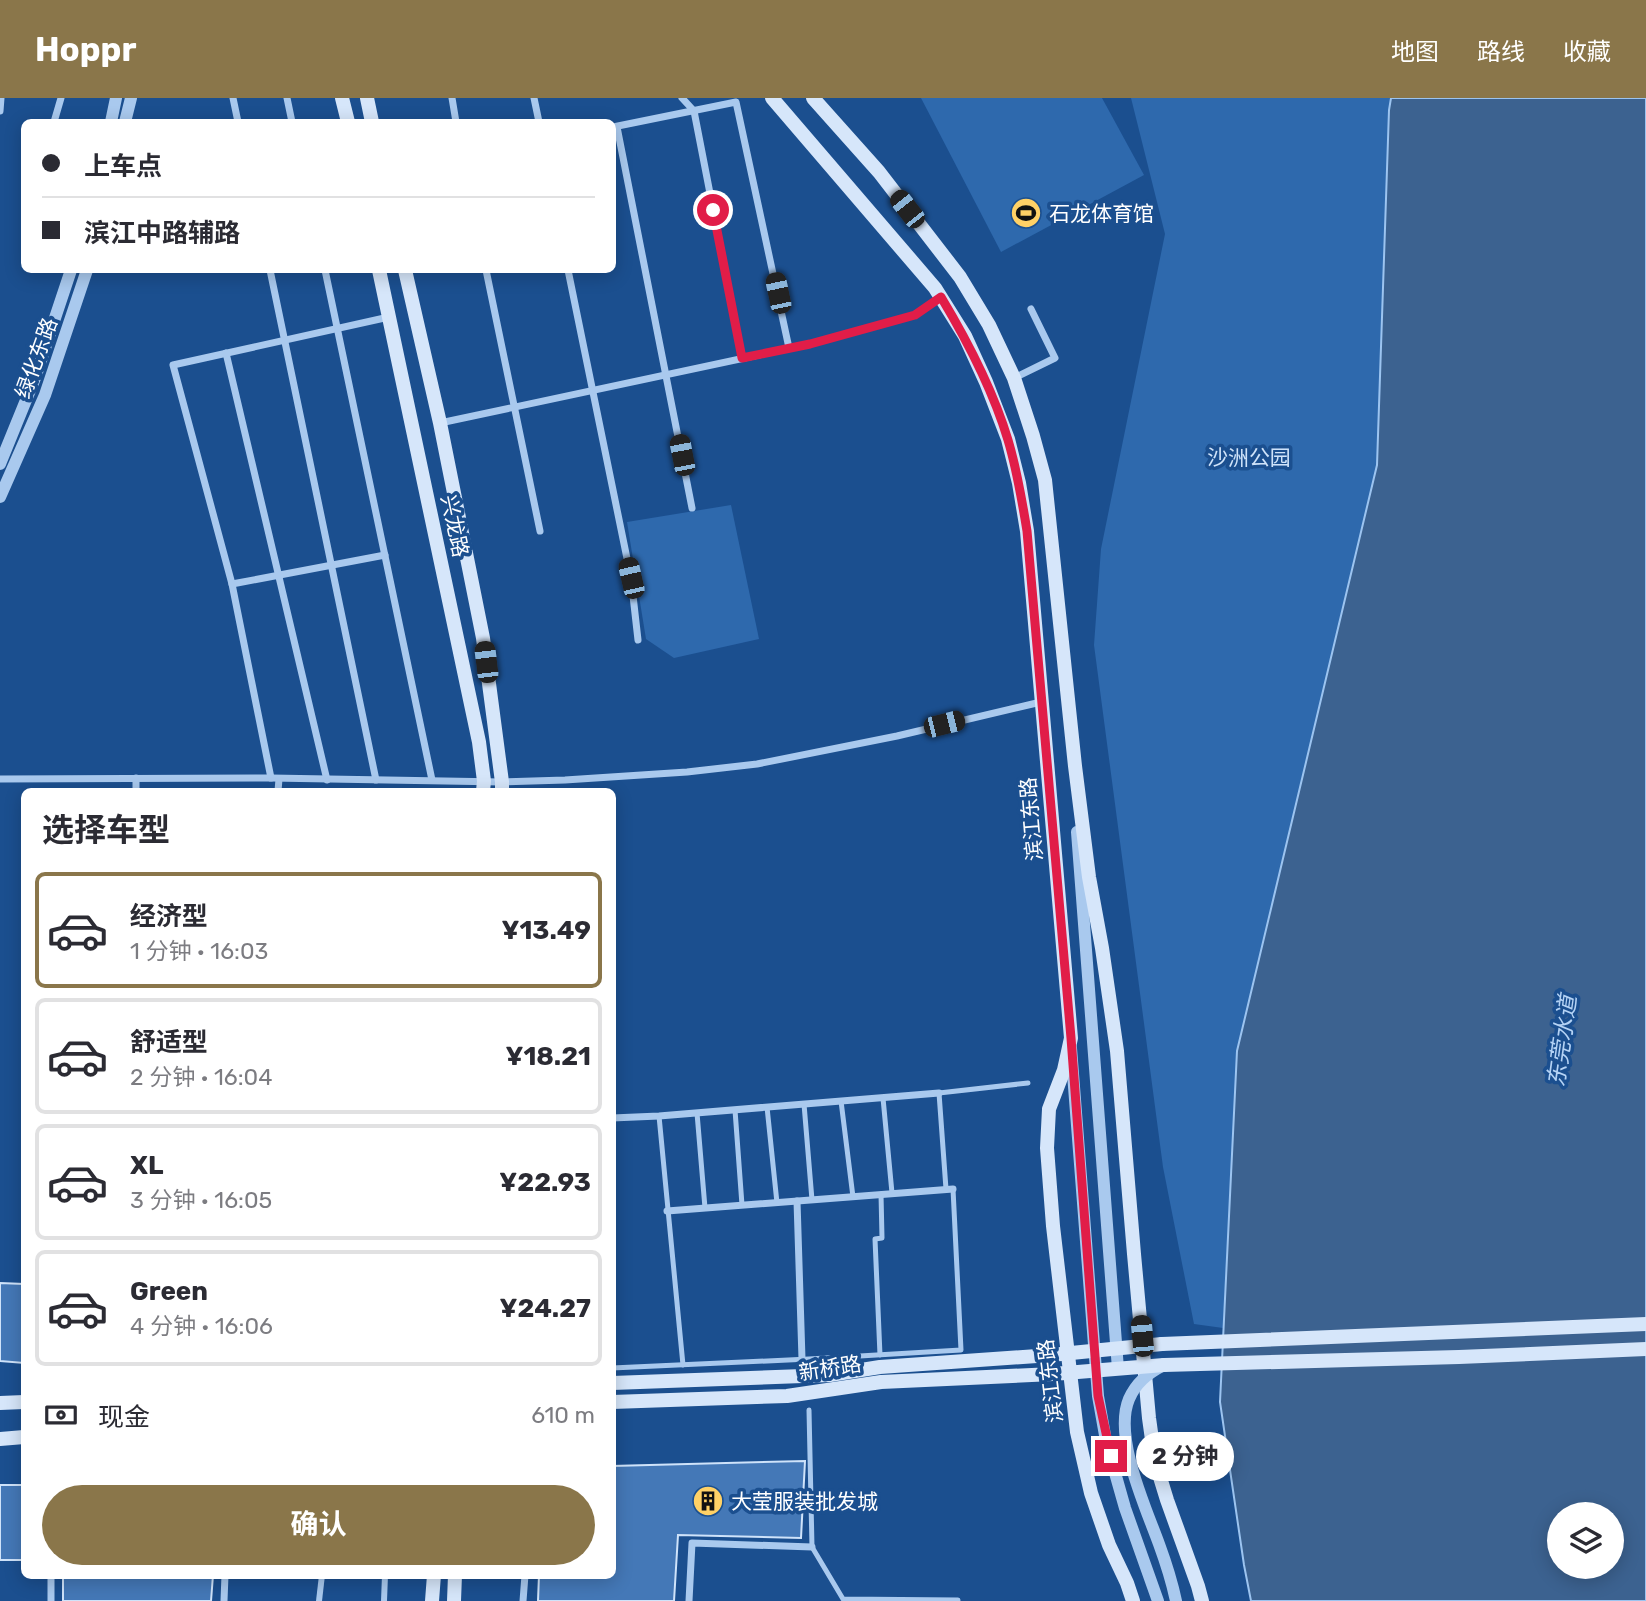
<!DOCTYPE html>
<html lang="zh">
<head>
<meta charset="utf-8">
<style>
  body { margin:0; font-family:Rubik,"Noto Sans SC",sans-serif; background:#f7f7f7; color:#2b2b33; height:100vh; display:flex; flex-direction:column; font-size:26px; white-space:nowrap }
  * { box-sizing:border-box; margin:0 }
  p { font-size:23px; color:#7c7c81 }
  .icon { flex:none; width:38px; height:38px; fill:none; stroke:currentColor; stroke-width:2; stroke-linecap:round; stroke-linejoin:round }
  .map { position:relative; flex:1; overflow:hidden }
  .details { position:absolute; left:21px; top:690px; width:595px; height:791px; display:flex; flex-direction:column; background:#fff; border-radius:10px; box-shadow:0 4px 18px #0003 }
  .details>* { flex:none }
  .banner { position:absolute; left:21px; top:21px; width:595px; height:154px; border-radius:10px; box-shadow:0 4px 18px #0003; display:grid; align-content:center; height:154px; padding:0 21px; background:#fff }
  .fabs { position:absolute; left:1547px; top:1404px; display:grid; gap:14px }
  .fabs a { display:grid; place-items:center; width:77px; height:77px; border-radius:50%; background:#fff; box-shadow:0 4px 18px #0003; font-size:35px }
  .end { position:absolute; width:32px; height:32px; margin:-16px; border:9px solid #e11d48; background:#fff; box-shadow:0 0 0 4px #fff }
  .from { border-radius:50% }
  .bubble { position:absolute; height:49px; border-radius:24px; background:#fff; box-shadow:0 4px 18px #0003; font-size:23px; font-weight:700; line-height:49px; text-align:center }
  .car { position:absolute; width:21px; height:42px; margin:-21px -10px; border-radius:9px; box-shadow:0 0 5px 2px #0007; background:linear-gradient(#222 24%,#8ab4d8 0 40%,#222 0 76%,#8ab4d8 0 86%,#222 0) }
  .banner b { display:flex; align-items:center; gap:24px; height:66px; font-size:26px }
  .banner b+b { border-top:2px solid #e1e1e2 }
  .banner i { width:18px; height:18px; background:#2b2b33 }
  ul { padding:0; list-style:none }
  li { display:flex; align-items:center; gap:21px; height:116px; margin:0 14px 10px; padding:0 7px; border:4px solid #e1e1e2; border-radius:10px }
  li div { flex:1 }
  li b { display:block; font-size:26px }
  li em { font-style:normal; font-weight:700 }
  li.selected { border-color:#8a764a }
  li>.icon { width:63px; height:63px; stroke-width:1.5 }
  h2 { padding:0 21px; font-size:32px; line-height:84px }
  .pay { display:flex; align-items:center; gap:18px; height:77px; padding:0 21px; font-size:26px }
  .pay p { margin-inline-start:auto }
  .action { display:flex; gap:14px; margin-top:auto; padding:14px 21px }
  .action a { flex:1; height:80px; border-radius:42px; background:#8a764a; color:#fff; font-size:28px; font-weight:700; line-height:80px; text-align:center }
  header { display:flex; align-items:center; gap:42px; box-sizing:border-box; height:98px; padding:0 35px; background:#8a764a; color:#fff }
  header strong { font-size:33px }
  nav { display:flex; gap:38px; margin-inline-start:auto; font-size:24px }
  .map>svg:first-child { display:block }
  .green { fill:#2e69ad }
  .water { fill:#3c6290; stroke:#9cc4f0; stroke-width:2; fill-rule:evenodd }
  .building { fill:#4478b7; stroke:#cfe3fa; stroke-width:2 }
  .lines { fill:none; stroke-linecap:round; stroke-linejoin:round }
  .service { stroke:#a9c9ee; stroke-width:5 }
  .pedestrian { stroke:#a9c9ee; stroke-width:6 }
  .minor { stroke:#a9c9ee; stroke-width:7 }
  .tertiary { stroke:#a9c9ee; stroke-width:12 }
  .secondary { stroke:#d6e6fa; stroke-width:14 }
  .tertiary-bridge { stroke:#a9c9ee; stroke-width:12 }
  .secondary-bridge { stroke:#d6e6fa; stroke-width:14 }
  .route { stroke:#e11d48; stroke-width:9 }
  .labels { text-anchor:middle; dominant-baseline:central; stroke-width:7; stroke-linejoin:round; paint-order:stroke }
  .poi-label { font-size:21px; fill:#fff; stroke:#1b4f8f; text-anchor:start }
  .street-label { font-size:21px; fill:#fff; stroke:#1b4f8f }
  .park-label { font-size:21px; fill:#cfe3fa; stroke:#1b4f8f }
  .water-label { font-size:23px; font-style:italic; fill:#b5d3f5; stroke:#1b4f8f }
</style>
</head>
<body>
<header>
<strong>Hoppr</strong>
<nav><a>地图</a><a>路线</a><a>收藏</a></nav>
</header>
<div class="map">
<svg width="1646" height="1503" viewBox="0 0 1646 1503">
  <rect width="100%" height="100%" fill="#1b4f8f"/>
  <g class="green">
    <path d="M921 0H1102L1144 77 1001 154Z"/>
    <path d="M1131 0H1391L1389 12 1377 367 1237 953 1223 1230 1194 1226 1163 1069 1094 547 1101 451 1165 136Z"/>
    <path d="M731 407 759 541 674 560 646 541 627 424Z"/>
  </g>
  <path class="water" d="M1391 0H1646V1503H1251L1244 1467 1220 1304 1237 953 1377 367 1389 12ZM1559 1416H1612V1468H1559Z"/>
  <g class="building">
    <path d="M0 1185 24 1186V1265L0 1263Z"/>
    <path d="M805 1363 801 1440 678 1437 674 1503H538L539 1477H612V1368Z"/>
    <rect x="0" y="1387" width="24" height="75"/>
    <path d="M63 1477H213L211 1503H63Z"/>
  </g>
  <g class="lines">
    <g class="service">
      <path d="M883 1000 892 1095"/>
      <path d="M841 1003 853 1099"/>
      <path d="M804 1006 812 1102"/>
      <path d="M767 1009 777 1105"/>
      <path d="M735 1012 742 1107"/>
      <path d="M697 1015 705 1110"/>
      <path d="M659 1018 683 1267"/>
      <path d="M946 1091 939 995 1028 985"/>
      <path d="M880 1257 875 1141 882 1140 881 1096"/>
      <path d="M612 1270 809 1261 961 1252 953 1091"/>
      <path d="M809 1312 812 1449 843 1501 958 1502"/>
    </g>
    <g class="pedestrian">
      <path d="M319 1503 322 1477"/>
      <path d="M384 1503 385 1477"/>
    </g>
    <g class="minor">
      <path d="M233 0 238 24"/>
      <path d="M287 0 292 24"/>
      <path d="M452 0 456 24"/>
      <path d="M534 0 539 24"/>
      <path d="M682 0 694 13 742 260"/>
      <path d="M0 13 1 0"/>
      <path d="M54 24 61 0"/>
      <path d="M613 29 736 4 789 250"/>
      <path d="M617 29 692 410"/>
      <path d="M270 172 376 682"/>
      <path d="M325 172 432 682"/>
      <path d="M486 172 540 433"/>
      <path d="M568 172 631 480 638 542"/>
      <path d="M226 255 327 682"/>
      <path d="M1014 280 1055 260 1031 211"/>
      <path d="M440 325 810 246 915 217 941 199"/>
      <path d="M232 486 385 457"/>
      <path d="M271 680 232 486 173 267 389 219"/>
      <path d="M0 681 271 680 502 684 565 682 687 674 757 666 897 638 1041 604"/>
      <path d="M136 693V680"/>
      <path d="M278 693 279 681"/>
      <path d="M612 1020 659 1018 939 995"/>
      <path d="M797 1103 802 1261"/>
      <path d="M667 1113 953 1091"/>
      <path d="M51 1477V1503"/>
      <path d="M224 1503 225 1477"/>
      <path d="M523 1503 525 1477"/>
      <path d="M689 1503 692 1445 812 1449"/>
    </g>
    <g class="tertiary">
      <path d="M111 24 116 0"/>
      <path d="M125 24 131 0"/>
      <path d="M0 366 35 280 71 172"/>
      <path d="M0 399 45 297 87 172"/>
      <path d="M1077 734 1118 1271"/>
      <path d="M1071 950 1098 1298 1106 1343 1125 1410 1158 1503"/>
    </g>
    <g class="secondary">
      <path d="M342 0 348 24"/>
      <path d="M367 0 372 24"/>
      <path d="M772 0 935 190 965 238 986 284 1008 341 1019 385 1027 433 1071 940 1064 972 1049 1011 1047 1050 1053 1128 1077 1334 1091 1395 1109 1447 1127 1485 1133 1503"/>
      <path d="M813 0 879 74 960 179 989 227 1014 280 1033 338 1045 382 1075 668 1089 779 1102 850 1117 953 1134 1156 1149 1320 1155 1363 1167 1402 1198 1488 1202 1503"/>
      <path d="M379 172 479 644 484 683 483 693"/>
      <path d="M405 172 440 325 483 540 502 684V693"/>
      <path d="M1162 1246 1646 1226"/>
      <path d="M1164 1267 1459 1259 1646 1251"/>
      <path d="M0 1305 24 1304"/>
      <path d="M0 1341 24 1339"/>
      <path d="M432 1503 434 1477"/>
      <path d="M454 1503 455 1477"/>
    </g>
    <path class="tertiary-bridge" d="M1162 1268C1147 1276 1136 1285 1129 1301 1113 1339 1146 1410 1159 1446 1166 1465 1172 1484 1176 1503"/>
    <g class="secondary-bridge">
      <path d="M612 1285 830 1277 880 1269 1051 1257 1162 1246"/>
      <path d="M612 1304 787 1298 881 1284 1053 1276 1164 1267"/>
    </g>
  </g>
  <g class="lines">
    <path class="route" d="M713 112 742 260 810 246 915 217 941 199C968 244 993 292 1008 342 1017 372 1022 402 1027 433L1071 940 1098 1298 1111 1358"/>
  </g>
  <defs>
    <g id="stadium-disc" transform="scale(1.575)"><circle r="9.5" fill="#ffd166" stroke="#1b4f8f"/><path d="M0-5a6.5 5 0 1 0 0 10a6.5 5 0 1 0 0-10ZM-3.5-1.8h7v3.6h-7Z" fill="#111"/></g>
    <g id="building-disc" transform="scale(1.575)"><circle r="9.5" fill="#ffd166" stroke="#1b4f8f"/><path d="M-4-6H4V6H1V3H-1V6H-4ZM-2.5-4.3h1.7v1.8h-1.7ZM.8-4.3h1.7v1.8H.8ZM-2.5-1h1.7V.8h-1.7ZM.8-1h1.7V.8H.8Z" fill="#111"/></g>
  </defs>
  <g fill-rule="evenodd">
    <use href="#stadium-disc" x="1026" y="115"/>
    <use href="#building-disc" x="708" y="1403"/>
  </g>
  <g class="labels">
    <g class="poi-label">
      <text x="1049" y="115">石龙体育馆</text>
      <text x="731" y="1403">大莹服装批发城</text>
    </g>
    <g class="street-label">
      <text transform="translate(36 260) rotate(-70)">绿化东路</text>
      <text transform="translate(455 428) rotate(78)">兴龙路</text>
      <text transform="translate(1031 721) rotate(-95)">滨江东路</text>
      <text transform="translate(830 1270) rotate(-9)">新桥路</text>
      <text transform="translate(1050 1283) rotate(-97)">滨江东路</text>
    </g>
    <g class="park-label">
      <text x="1249" y="359">沙洲公园</text>
    </g>
    <g class="water-label">
      <text transform="translate(1562 943) rotate(-82)">东莞水道</text>
    </g>
  </g>
</svg>
<div class="fabs">
<a><svg class="icon" aria-label="layers" viewBox="0 0 24 24"><path d="M12 4l9 5-9 5-9-5zM3 14l9 5 9-5"/></svg></a>
</div>
<i class="end from" style="left:713px;top:112px"></i>
<i class="end" style="left:1111px;top:1358px"></i>
<div class="bubble" style="left:1136px;top:1334px;width:98px">2 分钟</div>
<i class="car" style="left:907px;top:111px;rotate:322deg"></i>
<i class="car" style="left:778px;top:195px;rotate:348deg"></i>
<i class="car" style="left:682px;top:357px;rotate:349deg"></i>
<i class="car" style="left:631px;top:480px;rotate:347deg"></i>
<i class="car" style="left:486px;top:564px;rotate:353deg"></i>
<i class="car" style="left:944px;top:626px;rotate:76deg"></i>
<i class="car" style="left:1142px;top:1238px;rotate:355deg"></i>
<div class="banner">
<b><i class="from"></i>上车点</b>
<b><i></i>滨江中路辅路</b>
</div>
<section class="details">
<h2>选择车型</h2>
<ul>
<li class="selected"><svg class="icon" aria-label="car" viewBox="0 0 24 24"><path d="M5 17H2v-5l4-1 3-4h7l3 4 3 1v5h-3M9 17h6M6 11h13"/><circle cx="7" cy="17" r="2"/><circle cx="17" cy="17" r="2"/></svg><div><b>经济型</b><p>1 分钟 · 16:03</p></div><em>¥13.49</em></li>
<li><svg class="icon" aria-label="car" viewBox="0 0 24 24"><path d="M5 17H2v-5l4-1 3-4h7l3 4 3 1v5h-3M9 17h6M6 11h13"/><circle cx="7" cy="17" r="2"/><circle cx="17" cy="17" r="2"/></svg><div><b>舒适型</b><p>2 分钟 · 16:04</p></div><em>¥18.21</em></li>
<li><svg class="icon" aria-label="car" viewBox="0 0 24 24"><path d="M5 17H2v-5l4-1 3-4h7l3 4 3 1v5h-3M9 17h6M6 11h13"/><circle cx="7" cy="17" r="2"/><circle cx="17" cy="17" r="2"/></svg><div><b>XL</b><p>3 分钟 · 16:05</p></div><em>¥22.93</em></li>
<li><svg class="icon" aria-label="car" viewBox="0 0 24 24"><path d="M5 17H2v-5l4-1 3-4h7l3 4 3 1v5h-3M9 17h6M6 11h13"/><circle cx="7" cy="17" r="2"/><circle cx="17" cy="17" r="2"/></svg><div><b>Green</b><p>4 分钟 · 16:06</p></div><em>¥24.27</em></li>
</ul>
<div class="pay"><svg class="icon" aria-label="cash" viewBox="0 0 24 24"><path d="M3 7h18v10H3z"/><circle cx="12" cy="12" r="2"/></svg>现金<p>610 m</p></div>
<div class="action"><a>确认</a></div>
</section>
</div>
</body>
</html>
